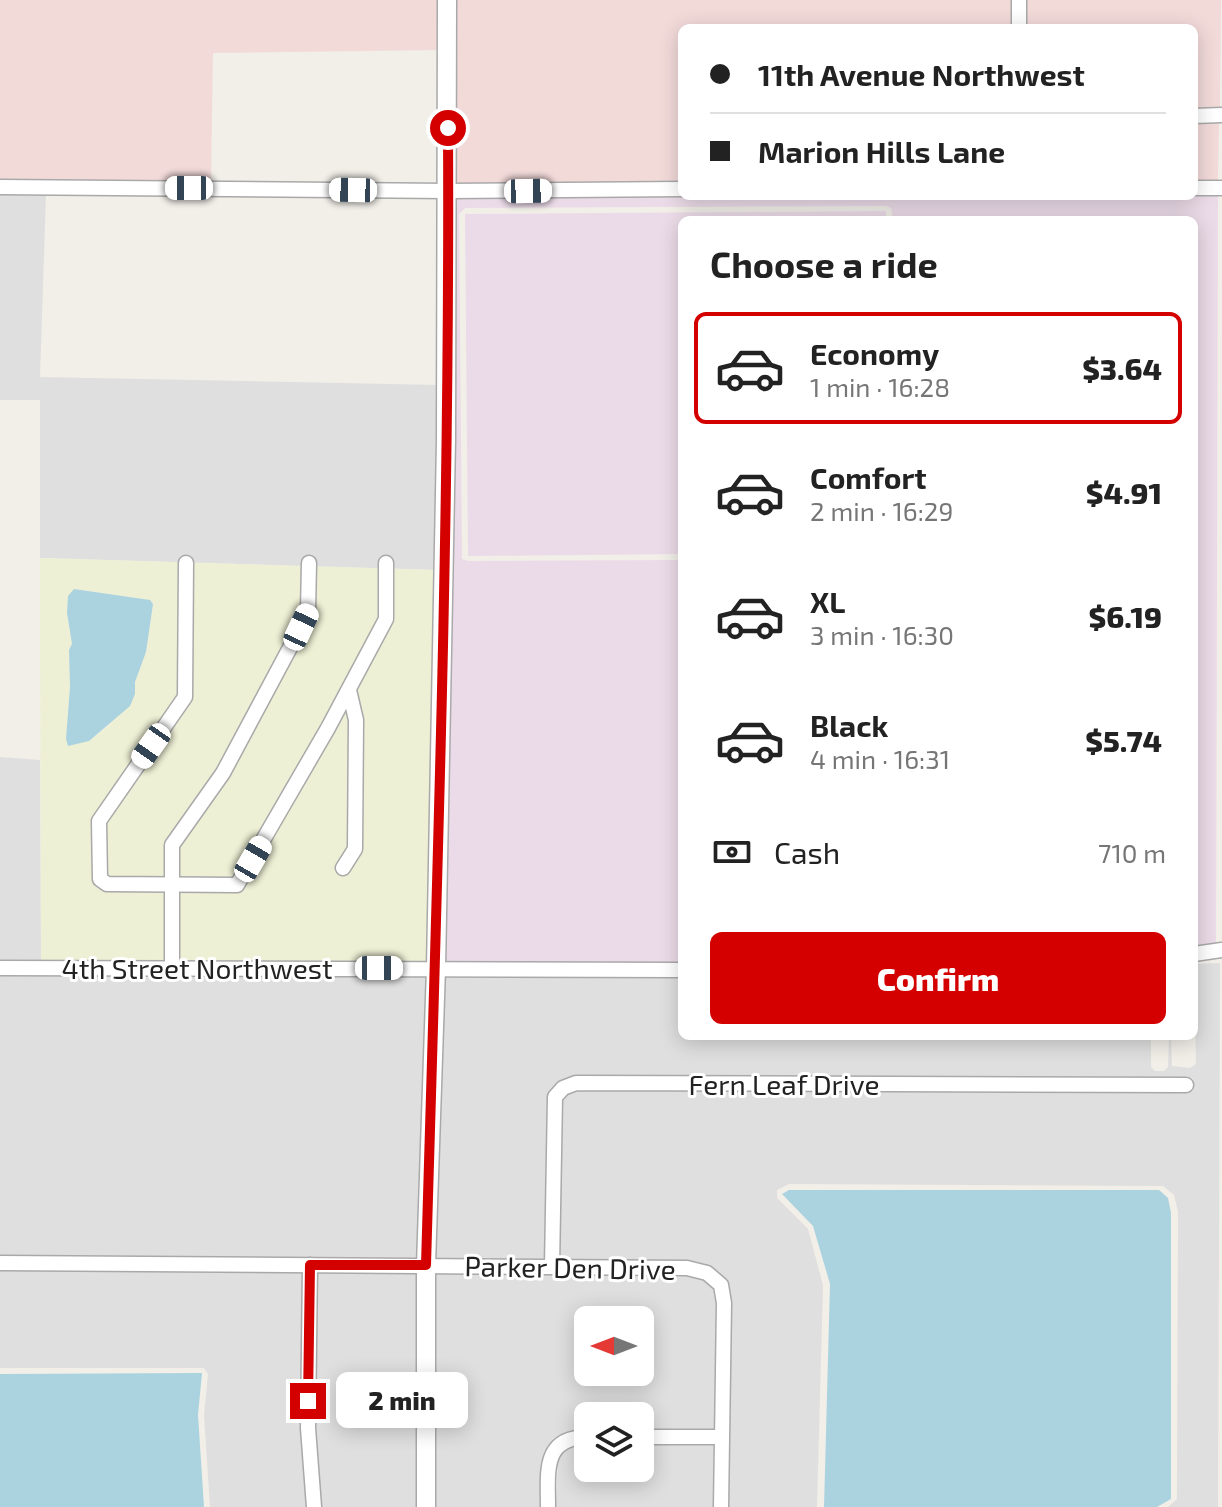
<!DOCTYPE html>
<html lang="en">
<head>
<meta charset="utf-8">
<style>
  body { margin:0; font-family:"Exo 2",sans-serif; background:#f2f2f2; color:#222; height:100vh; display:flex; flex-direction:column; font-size:30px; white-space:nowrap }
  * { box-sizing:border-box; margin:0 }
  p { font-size:26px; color:#767676 }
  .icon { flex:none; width:44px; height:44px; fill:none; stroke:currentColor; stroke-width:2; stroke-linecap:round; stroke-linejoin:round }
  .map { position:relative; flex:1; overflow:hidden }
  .panel { position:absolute; left:678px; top:216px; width:520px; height:824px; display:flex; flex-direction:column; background:#fff; border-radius:12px; box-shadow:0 4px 20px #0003 }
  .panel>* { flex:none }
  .hud { position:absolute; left:678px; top:24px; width:520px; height:176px; border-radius:12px; box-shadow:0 4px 20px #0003; display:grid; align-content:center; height:176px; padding:0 32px; background:#fff }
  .needle { width:52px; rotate:270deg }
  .buttons { position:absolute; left:574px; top:1306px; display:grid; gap:16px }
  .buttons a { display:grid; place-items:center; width:80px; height:80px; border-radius:12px; background:#fff; box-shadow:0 4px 20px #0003; font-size:40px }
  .end { position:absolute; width:36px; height:36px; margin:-18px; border:10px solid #d40000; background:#fff; box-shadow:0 0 0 4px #fff }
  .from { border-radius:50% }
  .bubble { position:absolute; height:56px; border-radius:12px; background:#fff; box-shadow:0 4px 20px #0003; font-size:26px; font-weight:800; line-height:56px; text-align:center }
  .car { position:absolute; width:24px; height:48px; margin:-24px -12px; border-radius:10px; box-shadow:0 0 6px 2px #0007; background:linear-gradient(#fff 24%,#345 0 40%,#fff 0 76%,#345 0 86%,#fff 0) }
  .hud b { display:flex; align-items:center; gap:28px; height:76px; font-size:30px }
  .hud b+b { border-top:2px solid #e0e0e0 }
  .hud i { width:20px; height:20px; background:#222 }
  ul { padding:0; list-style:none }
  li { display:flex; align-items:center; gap:24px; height:112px; margin:0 16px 12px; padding:0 16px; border:4px solid transparent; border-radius:12px }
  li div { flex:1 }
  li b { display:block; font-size:30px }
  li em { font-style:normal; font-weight:800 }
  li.current { border-color:#d40000 }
  li>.icon { width:72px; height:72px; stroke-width:1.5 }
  h2 { padding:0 32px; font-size:36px; line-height:96px }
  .pay { display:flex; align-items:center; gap:20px; height:88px; padding:0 32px; font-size:30px }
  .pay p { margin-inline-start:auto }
  .button { display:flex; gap:16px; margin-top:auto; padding:16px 32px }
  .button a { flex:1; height:92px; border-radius:12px; background:#d40000; color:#fff; font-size:32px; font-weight:800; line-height:92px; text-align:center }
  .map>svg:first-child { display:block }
  .residential { fill:#e0dfdf; fill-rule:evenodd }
  .commercial { fill:#f2dad9 }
  .industrial { fill:#ebdbe8 }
  .farmland { fill:#eef0d5; fill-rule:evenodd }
  .water { fill:#aad3df }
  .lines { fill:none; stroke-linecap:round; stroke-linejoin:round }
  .minor-casing { stroke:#a9a9a9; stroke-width:17 }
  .tertiary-casing { stroke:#a9a9a9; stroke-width:21 }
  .minor { stroke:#fff; stroke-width:14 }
  .tertiary { stroke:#fff; stroke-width:18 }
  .route { stroke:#d40000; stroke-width:10 }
  .labels { text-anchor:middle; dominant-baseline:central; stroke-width:6; stroke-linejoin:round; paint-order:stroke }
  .street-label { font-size:28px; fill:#222; stroke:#fff }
</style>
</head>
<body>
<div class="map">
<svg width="1222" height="1507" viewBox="0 0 1222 1507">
  <rect width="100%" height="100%" fill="#f2efe9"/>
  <g class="residential">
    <path d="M0 194H46L40 377 439 385 436 570 40 558V400H0Z"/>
    <path d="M0 757 40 760 41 961H0Z"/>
    <path d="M1220 963 1218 1507H1168L1177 1499 1178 1212 1174 1195 1163 1186 789 1184 777 1190V1198L808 1229 823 1285 817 1507H728L731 1303 726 1280 709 1266 689 1262 560 1259V1116L562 1100 568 1094 577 1090 1193 1091V1078L573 1077 557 1084 547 1097 544 1259 434 1258 443 978 682 977V1036H1151V1067L1155 1071H1164L1168 1067 1169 1036H1171L1172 1066 1190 1068 1196 1064 1194 964Z"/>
    <path d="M0 974 428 977 419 1258 0 1256Z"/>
    <path d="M0 1270 303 1272 300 1428 306 1507H210L204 1415 208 1374 204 1368H0Z"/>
    <path d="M318 1272H419L418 1507H321L316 1428Z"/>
    <path d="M434 1272 686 1275 703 1279 714 1288 716 1303 714 1431H640V1416H588V1430L569 1431 555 1439 545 1451 541 1469V1507H434ZM588 1320H640V1372H588Z"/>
    <path d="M575 1444H588V1468H640V1444H714L713 1507H556L558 1457 564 1449Z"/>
  </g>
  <g class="commercial">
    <path d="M0 0H440V50L213 53 211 182 0 180Z"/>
    <path d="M455 0H1012V28H682V183L455 185Z"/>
    <path d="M1027 0H1221L1220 109H1194V28H1027Z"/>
    <path d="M1219 122 1218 181H1194V123Z"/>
  </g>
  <g class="industrial">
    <path d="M1194 195H1218L1216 944 1194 948V220H893L891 208 886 206 465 208 459 214 462 559 468 561 682 560V963L443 962 455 198Z"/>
    <path d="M886 211V220H682V554L468 556 465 214Z"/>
  </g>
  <path class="farmland" d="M40 558 436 570 428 962 41 961ZM74 589 150 600 153 604 146 652 135 682V694L108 726 89 741 66 739 70 687 69 650 72 644 67 613Z"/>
  <g class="water">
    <path d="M74 589 150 600 153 604 146 652 135 682V694L130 706 89 741 68 746 66 739 70 687 69 650 72 644 67 613 68 596Z"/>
    <path d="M789 1190H1159L1168 1198 1171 1213V1499L1157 1507H824L830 1284 813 1226 782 1194Z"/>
    <path d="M202 1373 198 1415 204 1507H0V1374Z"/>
  </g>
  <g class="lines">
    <g class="minor-casing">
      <g id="minor">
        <path d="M1019 0V28"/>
        <path d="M1194 116 1222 115"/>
        <path d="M0 187 448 191 682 189"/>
        <path d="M1194 188H1222"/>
        <path d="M186 563 185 697 99 821 100 879 107 884 237 885 328 728 386 619V563"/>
        <path d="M343 868 355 849 356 720 349 690"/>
        <path d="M1194 954 1222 950"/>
        <path d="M0 968 682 970"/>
        <path d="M172 968V845L223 773 293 642 308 611 309 563"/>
        <path d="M0 1263 687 1268 707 1273 721 1285 724 1303 721 1507"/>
        <path d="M310 1265 308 1428 314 1507"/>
        <path d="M552 1266 555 1097 563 1088 576 1083 1186 1085"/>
        <path d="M640 1437H721"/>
        <path d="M548 1507C548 1472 542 1437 588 1437"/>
      </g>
    </g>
    <g class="tertiary-casing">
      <path id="tertiary" d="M426 1507V1265L436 968 446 440 447 0"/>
    </g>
    <use href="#minor" class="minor"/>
    <use href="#tertiary" class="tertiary"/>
  </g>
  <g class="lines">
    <path class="route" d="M308 1401 310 1265H426C437 886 450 507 448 128"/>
  </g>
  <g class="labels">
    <g class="street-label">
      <text x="197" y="968">4th Street Northwest</text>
      <text x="784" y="1084">Fern Leaf Drive</text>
      <text transform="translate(570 1267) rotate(1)">Parker Den Drive</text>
    </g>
  </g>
</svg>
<div class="buttons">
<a><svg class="needle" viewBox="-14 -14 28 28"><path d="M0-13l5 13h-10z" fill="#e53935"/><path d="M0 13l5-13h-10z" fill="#767676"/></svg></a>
<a><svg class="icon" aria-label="layers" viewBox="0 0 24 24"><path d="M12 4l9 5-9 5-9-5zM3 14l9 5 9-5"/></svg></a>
</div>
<i class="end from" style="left:448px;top:128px"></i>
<i class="end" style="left:308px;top:1401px"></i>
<div class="bubble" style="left:336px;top:1372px;width:132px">2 min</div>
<i class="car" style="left:189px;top:188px;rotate:270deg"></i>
<i class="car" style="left:353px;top:190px;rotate:271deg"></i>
<i class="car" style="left:528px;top:191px;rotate:89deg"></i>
<i class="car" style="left:301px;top:627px;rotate:25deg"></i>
<i class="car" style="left:151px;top:746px;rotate:215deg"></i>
<i class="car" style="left:253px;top:859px;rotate:30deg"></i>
<i class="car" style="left:379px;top:968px;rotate:90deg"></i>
<div class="hud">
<b><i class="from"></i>11th Avenue Northwest</b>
<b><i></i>Marion Hills Lane</b>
</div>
<section class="panel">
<h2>Choose a ride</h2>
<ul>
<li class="current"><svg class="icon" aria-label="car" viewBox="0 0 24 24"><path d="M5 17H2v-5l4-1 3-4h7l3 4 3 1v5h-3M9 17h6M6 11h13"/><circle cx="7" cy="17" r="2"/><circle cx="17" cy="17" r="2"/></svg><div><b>Economy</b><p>1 min · 16:28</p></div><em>$3.64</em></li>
<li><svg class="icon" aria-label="car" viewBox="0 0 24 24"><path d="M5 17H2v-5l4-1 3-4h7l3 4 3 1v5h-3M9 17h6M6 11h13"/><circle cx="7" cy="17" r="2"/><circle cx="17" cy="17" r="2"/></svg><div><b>Comfort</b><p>2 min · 16:29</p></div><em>$4.91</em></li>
<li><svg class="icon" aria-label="car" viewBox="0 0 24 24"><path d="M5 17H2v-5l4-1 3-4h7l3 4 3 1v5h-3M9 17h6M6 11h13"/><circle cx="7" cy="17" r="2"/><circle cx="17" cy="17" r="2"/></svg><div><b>XL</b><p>3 min · 16:30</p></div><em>$6.19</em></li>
<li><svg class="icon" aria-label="car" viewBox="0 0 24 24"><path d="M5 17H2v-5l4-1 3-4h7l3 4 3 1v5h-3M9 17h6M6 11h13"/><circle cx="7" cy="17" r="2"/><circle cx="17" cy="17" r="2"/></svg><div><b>Black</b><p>4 min · 16:31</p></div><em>$5.74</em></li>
</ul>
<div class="pay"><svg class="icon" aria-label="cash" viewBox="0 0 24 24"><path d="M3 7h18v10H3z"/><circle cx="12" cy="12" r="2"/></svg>Cash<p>710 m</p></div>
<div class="button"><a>Confirm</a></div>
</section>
</div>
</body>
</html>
